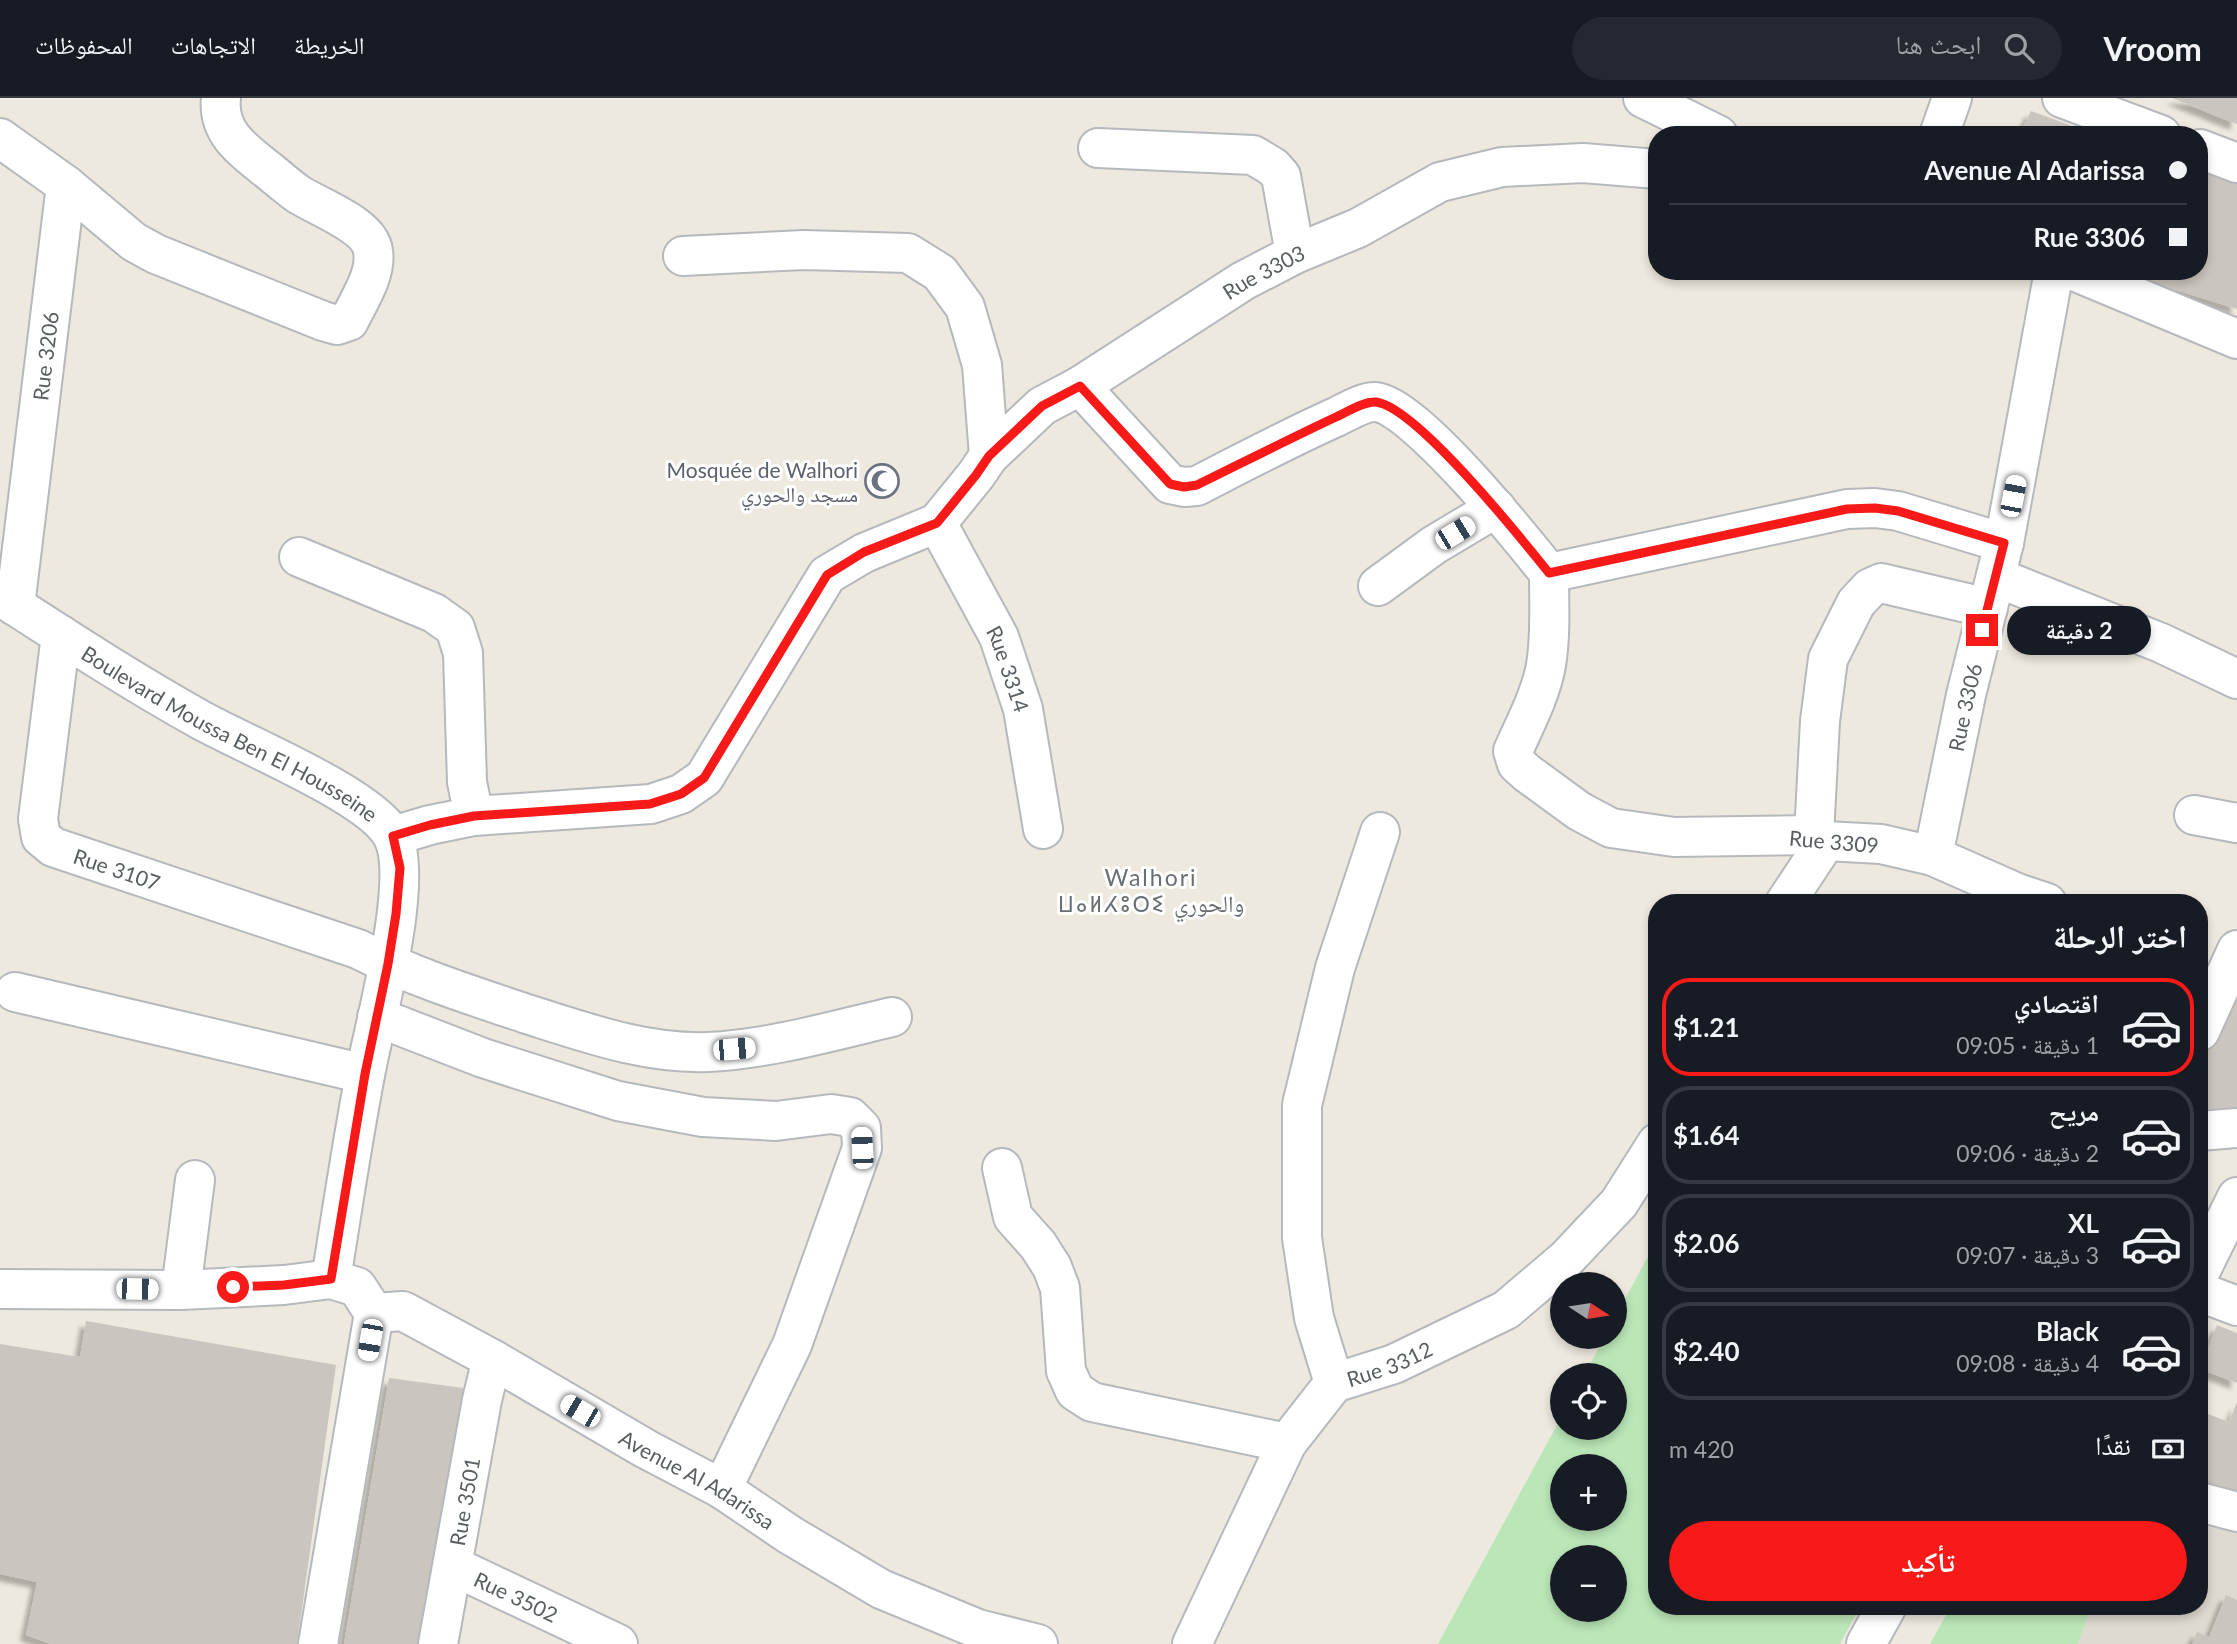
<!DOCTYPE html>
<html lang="ar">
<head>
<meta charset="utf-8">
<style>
  body { margin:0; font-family:Lato,"Noto Naskh Arabic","Noto Sans Tifinagh",sans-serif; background:#242831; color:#f1f3f6; direction:rtl; height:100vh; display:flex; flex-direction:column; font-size:26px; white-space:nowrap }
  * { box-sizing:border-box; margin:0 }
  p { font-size:23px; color:#9ea1a6 }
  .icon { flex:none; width:38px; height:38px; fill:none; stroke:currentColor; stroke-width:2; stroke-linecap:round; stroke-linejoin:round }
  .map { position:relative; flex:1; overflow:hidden; direction:ltr }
  .sheet { position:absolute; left:1648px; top:796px; width:560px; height:721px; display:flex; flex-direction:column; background:#171b24; border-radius:28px; box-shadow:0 4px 10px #0003; direction:rtl }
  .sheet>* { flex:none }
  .guide { position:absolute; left:1648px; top:28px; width:560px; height:154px; border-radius:28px; box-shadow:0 4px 10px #0003; direction:rtl; display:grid; align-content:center; height:154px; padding:0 21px; background:#171b24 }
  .needle { width:46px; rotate:102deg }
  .controls { position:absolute; left:1550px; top:1174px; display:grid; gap:14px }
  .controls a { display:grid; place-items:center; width:77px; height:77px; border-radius:50%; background:#171b24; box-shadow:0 4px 10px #0003; font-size:35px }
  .end { position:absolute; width:32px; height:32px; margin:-16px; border:9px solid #f81a19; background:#fff; box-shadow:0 0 0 4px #fff }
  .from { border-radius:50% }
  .bubble { position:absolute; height:49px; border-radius:24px; background:#171b24; box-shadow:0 4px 10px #0003; font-size:23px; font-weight:700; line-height:49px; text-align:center; direction:rtl }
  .car { position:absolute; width:21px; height:42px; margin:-21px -10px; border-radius:9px; box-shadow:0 0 5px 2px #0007; background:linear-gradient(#fff 24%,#345 0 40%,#fff 0 76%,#345 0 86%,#fff 0) }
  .guide b { display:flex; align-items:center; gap:24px; height:66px; font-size:26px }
  .guide b+b { border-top:2px solid #363941 }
  .guide i { width:18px; height:18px; background:#f1f3f6 }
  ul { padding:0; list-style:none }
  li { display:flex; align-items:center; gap:21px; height:98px; margin:0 14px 10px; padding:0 7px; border:4px solid #363941; border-radius:28px }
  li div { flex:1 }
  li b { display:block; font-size:26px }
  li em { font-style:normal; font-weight:700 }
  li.selected { border-color:#f81a19 }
  li>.icon { width:63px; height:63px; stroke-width:1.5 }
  h2 { padding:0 21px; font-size:32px; line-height:84px }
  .pay { display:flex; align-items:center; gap:18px; height:77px; padding:0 21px; font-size:26px }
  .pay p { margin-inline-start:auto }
  .action { display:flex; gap:14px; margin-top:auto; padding:14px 21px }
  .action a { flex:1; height:80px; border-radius:42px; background:#f81a19; color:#fff; font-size:28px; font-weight:700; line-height:80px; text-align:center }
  header { display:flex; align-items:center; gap:42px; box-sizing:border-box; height:98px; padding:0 35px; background:#171b24; border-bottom:2px solid #363941 }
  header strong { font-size:33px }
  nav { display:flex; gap:38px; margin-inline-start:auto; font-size:24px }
  .search { width:490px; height:63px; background:#242831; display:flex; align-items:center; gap:18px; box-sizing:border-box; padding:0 24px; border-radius:38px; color:#9ea1a6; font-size:26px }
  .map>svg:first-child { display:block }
  .education { fill:#dfdacf }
  .green { fill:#bbe7b8; fill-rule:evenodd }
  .building { fill:#cac5be; filter:url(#shadow) }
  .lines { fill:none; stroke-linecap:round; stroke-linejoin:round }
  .minor-casing { stroke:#b5b8bd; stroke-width:42 }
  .minor { stroke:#fff; stroke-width:38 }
  .route { stroke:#f81a19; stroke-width:9 }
  .labels { text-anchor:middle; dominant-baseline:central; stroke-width:6; stroke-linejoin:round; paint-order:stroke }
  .street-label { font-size:21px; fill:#585d61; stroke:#fff }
  .worship-label { font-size:21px; fill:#5b616d; stroke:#fff; text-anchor:end }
  .neighbourhood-label { font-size:23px; letter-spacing:2px; fill:#696f74; stroke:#fff }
</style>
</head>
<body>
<header>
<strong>Vroom</strong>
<div class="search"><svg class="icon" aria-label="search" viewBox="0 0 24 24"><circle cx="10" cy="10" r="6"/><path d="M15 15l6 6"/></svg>ابحث هنا</div>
<nav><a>الخريطة</a><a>الاتجاهات</a><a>المحفوظات</a></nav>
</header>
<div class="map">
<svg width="2237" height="1546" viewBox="0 0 2237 1546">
  <defs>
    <filter id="shadow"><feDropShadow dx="-6" dy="6" stdDeviation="2" flood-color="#0004"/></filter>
  </defs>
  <rect width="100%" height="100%" fill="#ede9de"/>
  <path class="education" d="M2200 1407 2237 1417V1546H2078L2091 1509 2200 1508Z"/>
  <g class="green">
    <path d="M1657 1142V1508L1860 1509 1840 1546H1438L1563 1316V1330H1615V1278L1584 1277 1605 1239H1615V1219ZM1563 1368H1615V1421H1563ZM1563 1460H1615V1512H1563Z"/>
    <path d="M1951 1508H2091V1509L2078 1546H1930Z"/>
  </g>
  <g class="building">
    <path d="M2172 0H2237V26L2226 22Z"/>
    <path d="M2031 13 2094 36V37H2019Z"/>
    <path d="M2200 73 2237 85V211L2117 174 2200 173Z"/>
    <path d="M2237 881V1022H2200V951Z"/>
    <path d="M86 1223 336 1267 297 1546H51L26 1537 37 1484 0 1476V1246L80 1259Z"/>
    <path d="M2217 1227 2237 1235V1285L2200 1271Z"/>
    <path d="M389 1280 471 1291 426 1546H344Z"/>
    <path d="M2237 1304V1403L2200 1389V1313L2229 1324Z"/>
    <path d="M2226 1497 2237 1502V1546H2192L2197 1534 2209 1539Z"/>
  </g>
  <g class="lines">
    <g class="minor-casing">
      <g id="minor">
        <path d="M1643 0 1718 37"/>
        <path d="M2062 0 2161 37"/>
        <path d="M1939 37 1952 0"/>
        <path d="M0 40 66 87 15 508"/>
        <path d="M1098 50 1253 57 1273 69 1281 78 1295 156"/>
        <path d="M2200 51 2237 65"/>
        <path d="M66 87 134 144 156 156 323 223 337 227 349 223C359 202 377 176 373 153 370 127 318 109 298 96 288 89 278 80 268 72 244 53 217 35 221 0"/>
        <path d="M683 158 804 152 908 155 940 175 965 209 982 267 989 358"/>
        <path d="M2074 173 2237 241"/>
        <path d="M1080 288 1170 386 1184 389 1197 388C1243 364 1289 340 1336 319 1347 314 1364 303 1376 304 1416 309 1521 440 1549 475"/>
        <path id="s1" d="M937 425 999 539 1023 611 1043 731"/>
        <path d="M2004 445 1898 413 1875 410 1847 411 1549 475C1549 505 1551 537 1546 567 1541 596 1525 626 1513 653L1517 666 1527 675 1579 713 1611 730 1674 739 1814 737 1826 743 1881 746 1933 758 2017 795 2047 805"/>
        <path d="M299 459 434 515 455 530 463 555 467 684 474 718"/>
        <path d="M1996 479 2161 545 2237 581"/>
        <path d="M1378 488 1434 447 1496 410"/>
        <path id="s2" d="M0 498C65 540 131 583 199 621 243 646 370 697 392 737 416 779 374 927 365 977 352 1045 342 1113 331 1181"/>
        <path id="s3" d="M61 537 38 721 41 739 53 749 358 851C411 878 470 897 527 916 587 935 645 956 708 954 770 951 832 933 892 919"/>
        <path d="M2194 717 2237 725"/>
        <path d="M1814 737 1820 623 1828 561 1856 505 1870 490 1881 485 1988 510"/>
        <path id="s4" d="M393 738 430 727 474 718 651 706 681 696 704 680 827 477 864 455 937 425 976 377 989 358 1042 308 1080 288 1243 183 1295 156 1358 130 1440 84 1502 69 1583 65 1657 71"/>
        <path id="s5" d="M1933 758 1966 597 2004 445 2054 173"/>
        <path d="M1785 805 1826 743"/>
        <path d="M15 894 365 976"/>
        <path d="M377 919 483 960 618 1003 703 1019 776 1023 831 1016 850 1019 861 1030 862 1050 792 1247 722 1391"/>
        <path d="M2200 933 2237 852"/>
        <path d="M2200 1033 2237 1030"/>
        <path d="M1002 1070 1013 1119 1038 1147 1052 1169 1060 1190 1066 1273 1075 1293 1092 1304 1287 1345"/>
        <path d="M2200 1174 2237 1099"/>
        <path id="s6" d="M0 1191 181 1192 284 1187 331 1181 357 1189 374 1215 403 1213 492 1261 646 1351 722 1391 790 1437 881 1491 978 1531 1038 1546"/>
        <path d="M181 1192 195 1082"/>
        <path d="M2200 1194 2237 1208"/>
        <path d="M1334 1285 1314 1220 1302 1140V1007L1335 870 1380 734"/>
        <path d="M2200 1404 2237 1414"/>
        <path id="s7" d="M453 1468 618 1546"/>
        <path d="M318 1546 374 1215"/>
        <path id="s8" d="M438 1546 482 1302 492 1261"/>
        <path id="s9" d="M1192 1546 1287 1345 1334 1285 1394 1266 1506 1212 1566 1161 1619 1105 1657 1045"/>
        <path d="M1866 1546 1887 1508"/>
      </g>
    </g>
    <use href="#minor" class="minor"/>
  </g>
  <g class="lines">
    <path class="route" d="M233 1189 284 1187 331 1181 365 976 388 866 396 816 400 770 393 738 430 727 474 718 650 706 681 696 704 680 827 477 864 454 937 425 976 377 989 358 1042 308 1080 288 1170 386 1184 389 1197 387C1244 364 1289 341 1336 319 1347 314 1364 303 1376 304 1416 309 1521 440 1549 475L1847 411 1875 410 1898 413 2004 445 1982 532"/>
  </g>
  <defs>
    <g id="mosque-ring" transform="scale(1.75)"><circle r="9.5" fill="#fff" stroke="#6b7280" stroke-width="1.5"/><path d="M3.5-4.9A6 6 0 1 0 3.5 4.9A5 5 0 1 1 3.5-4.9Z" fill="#6b7280"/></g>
  </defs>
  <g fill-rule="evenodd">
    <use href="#mosque-ring" x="882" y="383"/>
  </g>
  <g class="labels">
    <g class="street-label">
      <text stroke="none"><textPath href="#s4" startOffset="1097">Rue 3303</textPath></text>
      <text transform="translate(45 258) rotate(-83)">Rue 3206</text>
      <text stroke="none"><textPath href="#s1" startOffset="163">Rue 3314</textPath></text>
      <text stroke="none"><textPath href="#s5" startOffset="152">Rue 3306</textPath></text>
      <text stroke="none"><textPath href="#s2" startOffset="268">Boulevard Moussa Ben El Housseine</textPath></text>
      <text transform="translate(1834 743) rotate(5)">Rue 3309</text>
      <text stroke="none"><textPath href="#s3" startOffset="287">Rue 3107</textPath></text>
      <text stroke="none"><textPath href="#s9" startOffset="357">Rue 3312</textPath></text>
      <text stroke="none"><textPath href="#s6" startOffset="758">Avenue Al Adarissa</textPath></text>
      <text stroke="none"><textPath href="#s8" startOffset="145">Rue 3501</textPath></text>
      <text stroke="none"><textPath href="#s7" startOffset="70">Rue 3502</textPath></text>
    </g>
    <g class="worship-label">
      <text x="858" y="371">Mosquée de Walhori<tspan x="858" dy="24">مسجد والحوري</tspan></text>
    </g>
    <g class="neighbourhood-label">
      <text x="1151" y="779">Walhori<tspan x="1151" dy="26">ⵡⴰⵍⵃⵓⵔⵉ والحوري</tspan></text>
    </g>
  </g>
</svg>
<div class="controls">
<a><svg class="needle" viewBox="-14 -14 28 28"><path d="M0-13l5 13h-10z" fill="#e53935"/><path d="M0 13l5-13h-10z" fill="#9ea1a6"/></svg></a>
<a><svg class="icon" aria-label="locate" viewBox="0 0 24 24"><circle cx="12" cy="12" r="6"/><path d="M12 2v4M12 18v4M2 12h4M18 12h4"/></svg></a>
<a>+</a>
<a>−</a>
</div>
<i class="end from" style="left:233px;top:1189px"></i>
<i class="end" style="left:1982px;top:532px"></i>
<div class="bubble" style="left:2007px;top:508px;width:144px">2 دقيقة</div>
<i class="car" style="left:2013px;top:398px;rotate:11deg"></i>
<i class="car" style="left:1455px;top:435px;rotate:59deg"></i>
<i class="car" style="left:734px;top:951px;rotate:85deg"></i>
<i class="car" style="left:862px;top:1050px;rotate:357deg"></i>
<i class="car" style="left:137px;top:1191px;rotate:91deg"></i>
<i class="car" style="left:370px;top:1242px;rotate:190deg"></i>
<i class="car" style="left:580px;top:1313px;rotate:300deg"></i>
<div class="guide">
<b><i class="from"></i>Avenue Al Adarissa</b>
<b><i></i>Rue 3306</b>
</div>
<section class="sheet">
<h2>اختر الرحلة</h2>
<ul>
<li class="selected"><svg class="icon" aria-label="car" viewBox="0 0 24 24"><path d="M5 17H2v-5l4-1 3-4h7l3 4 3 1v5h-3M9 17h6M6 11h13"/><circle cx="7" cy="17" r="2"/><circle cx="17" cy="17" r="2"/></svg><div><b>اقتصادي</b><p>1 دقيقة · 09:05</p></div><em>$1.21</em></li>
<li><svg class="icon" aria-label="car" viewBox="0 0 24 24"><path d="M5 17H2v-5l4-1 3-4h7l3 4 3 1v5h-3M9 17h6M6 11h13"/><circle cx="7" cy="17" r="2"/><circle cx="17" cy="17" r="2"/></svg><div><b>مريح</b><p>2 دقيقة · 09:06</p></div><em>$1.64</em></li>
<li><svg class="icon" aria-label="car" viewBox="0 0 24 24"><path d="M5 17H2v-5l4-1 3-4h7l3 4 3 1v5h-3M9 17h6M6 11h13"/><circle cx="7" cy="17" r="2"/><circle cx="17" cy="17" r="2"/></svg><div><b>XL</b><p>3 دقيقة · 09:07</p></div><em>$2.06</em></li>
<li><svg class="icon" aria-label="car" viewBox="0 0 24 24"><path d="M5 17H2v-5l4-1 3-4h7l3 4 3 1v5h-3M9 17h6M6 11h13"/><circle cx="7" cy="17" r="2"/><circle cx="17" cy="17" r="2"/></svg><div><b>Black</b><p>4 دقيقة · 09:08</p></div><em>$2.40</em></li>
</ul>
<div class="pay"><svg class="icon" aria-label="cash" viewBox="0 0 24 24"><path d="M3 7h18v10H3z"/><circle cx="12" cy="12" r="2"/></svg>نقدًا<p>420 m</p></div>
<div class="action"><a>تأكيد</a></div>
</section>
</div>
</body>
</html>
